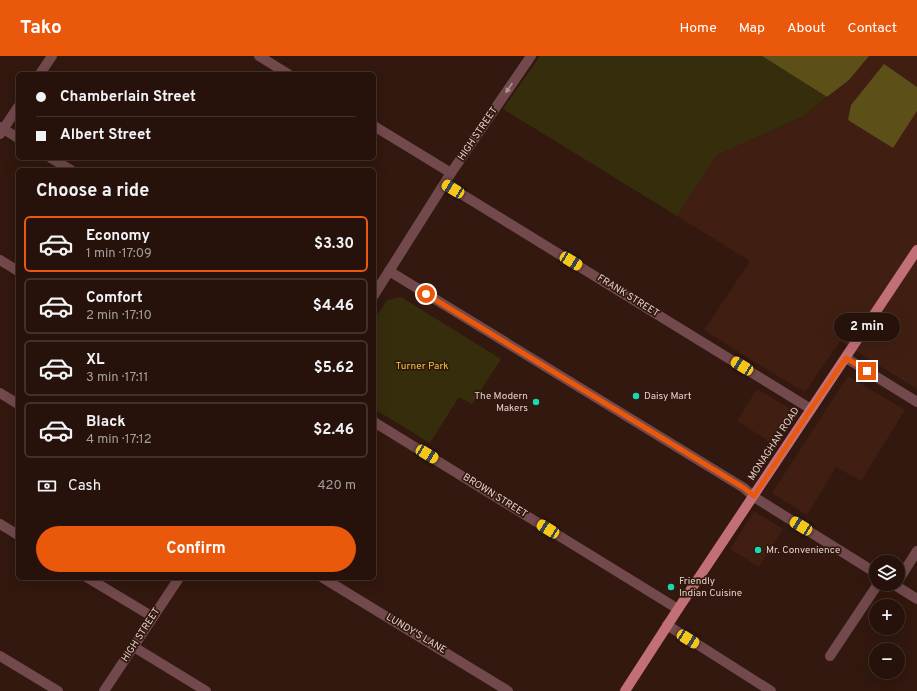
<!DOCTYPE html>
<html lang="en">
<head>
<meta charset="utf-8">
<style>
  body { margin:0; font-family:Overpass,sans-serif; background:#2e1b13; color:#f1f3f6; height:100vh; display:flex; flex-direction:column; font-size:15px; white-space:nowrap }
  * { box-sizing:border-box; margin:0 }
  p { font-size:13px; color:#a49e9c }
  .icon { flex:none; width:22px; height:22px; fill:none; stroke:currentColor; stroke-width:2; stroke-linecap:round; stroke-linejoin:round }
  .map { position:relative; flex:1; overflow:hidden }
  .drawer { position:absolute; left:16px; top:112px; width:360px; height:412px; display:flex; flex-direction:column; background:#26120a; border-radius:6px; box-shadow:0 4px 16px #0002,0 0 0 1px #42322b }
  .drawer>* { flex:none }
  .hud { position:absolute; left:16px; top:16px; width:360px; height:88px; border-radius:6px; box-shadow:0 4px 16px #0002,0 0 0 1px #42322b; display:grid; align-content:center; height:88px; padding:0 20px; background:#26120a }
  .buttons { position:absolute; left:869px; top:499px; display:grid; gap:8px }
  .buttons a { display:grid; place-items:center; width:36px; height:36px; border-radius:50%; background:#26120a; box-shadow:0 4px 16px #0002,0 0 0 1px #42322b; font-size:20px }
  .end { position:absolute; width:18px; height:18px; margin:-9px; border:5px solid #ea580c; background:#fff; box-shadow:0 0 0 2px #fff }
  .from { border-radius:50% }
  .bubble { position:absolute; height:28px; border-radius:14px; background:#26120a; box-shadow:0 4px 16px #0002,0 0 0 1px #42322b; font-size:13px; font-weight:700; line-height:28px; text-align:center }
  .car { position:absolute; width:12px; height:24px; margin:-12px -6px; border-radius:5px; box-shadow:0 0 3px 1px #0007; background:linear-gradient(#f5c518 24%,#345 0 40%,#f5c518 0 76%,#345 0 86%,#f5c518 0) }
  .hud b { display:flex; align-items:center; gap:14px; height:38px; font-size:15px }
  .hud b+b { border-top:1px solid #42322b }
  .hud i { width:10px; height:10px; background:#f1f3f6 }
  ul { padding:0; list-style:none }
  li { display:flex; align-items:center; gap:12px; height:56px; margin:0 8px 6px; padding:0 12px; border:2px solid #42322b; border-radius:6px }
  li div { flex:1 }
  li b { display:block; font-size:15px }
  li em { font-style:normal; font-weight:700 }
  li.current { border-color:#ea580c }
  li>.icon { width:36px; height:36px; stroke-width:1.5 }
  h2 { padding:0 20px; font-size:18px; line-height:48px }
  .pay { display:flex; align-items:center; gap:10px; height:44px; padding:0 20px; font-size:15px }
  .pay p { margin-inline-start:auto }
  .cta { display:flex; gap:8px; margin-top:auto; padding:8px 20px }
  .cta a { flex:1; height:46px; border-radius:24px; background:#ea580c; color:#fff; font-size:16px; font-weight:700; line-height:46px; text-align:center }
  header { display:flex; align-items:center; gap:24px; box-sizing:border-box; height:56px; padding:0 20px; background:#ea580c; color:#fff }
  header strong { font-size:19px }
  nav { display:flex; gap:22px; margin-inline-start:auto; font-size:14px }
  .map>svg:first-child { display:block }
  .built { fill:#401f12 }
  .green { fill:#352d0c }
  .forest { fill:#5d4f18 }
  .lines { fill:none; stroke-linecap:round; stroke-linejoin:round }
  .minor { stroke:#72494c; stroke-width:10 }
  .major { stroke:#c36f77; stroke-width:10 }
  .oneway { fill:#b09391 }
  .route { stroke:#ea580c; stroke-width:5 }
  .poi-dot { fill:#1cd5b1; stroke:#32180e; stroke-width:1.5 }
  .labels { text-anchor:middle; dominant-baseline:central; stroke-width:3.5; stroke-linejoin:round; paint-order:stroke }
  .street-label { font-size:10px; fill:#e2d0c9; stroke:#32180e }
  .park-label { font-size:10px; fill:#ecc93c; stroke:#32180e }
  .poi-label { font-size:10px; fill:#e2d0c9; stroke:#32180e; text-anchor:start }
</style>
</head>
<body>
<header>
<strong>Tako</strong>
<nav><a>Home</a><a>Map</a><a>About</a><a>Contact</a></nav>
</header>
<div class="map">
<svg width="917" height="635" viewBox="0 0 917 635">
  <rect width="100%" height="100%" fill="#32180e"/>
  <g class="built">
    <path d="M869 0H917V333L840 285 805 336 769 315 704 274 750 205 677 160 717 99 804 60 849 24Z"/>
    <path d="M848 320 905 354 861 425 836 411 807 459 772 437Z"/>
    <path d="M757 333 794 355 772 387 737 365Z"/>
    <path d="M754 455 783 473 759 511 730 493Z"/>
  </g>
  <g class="green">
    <path d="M540 0H762L827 41 804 60 717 99 677 160 503 53Z"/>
    <path d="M401 241 501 303 472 348 459 341 430 387 374 353V264L387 244Z"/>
  </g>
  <g class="forest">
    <path d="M762 0H869L849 24 827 41Z"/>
    <path d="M884 8 917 31V55L893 92 848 64 851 49Z"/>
  </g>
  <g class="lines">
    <g class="minor">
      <path d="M259 0 288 18"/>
      <path d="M40 18 52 0"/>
      <path d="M374 70 451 117"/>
      <path d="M0 71 18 82"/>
      <path d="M0 78 18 51"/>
      <path d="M51 102 71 114"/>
      <path d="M445 128 811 353"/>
      <path d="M0 204 18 215"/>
      <path d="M389 215 744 432 754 441 876 517"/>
      <path d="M374 239 451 117 531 0"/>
      <path d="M846 302 917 346"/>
      <path d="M0 337 18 348"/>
      <path d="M374 366 678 553"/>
      <path d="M0 468 18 479"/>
      <path d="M88 522 153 561"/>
      <path d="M323 522 508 635"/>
      <path d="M898 525 917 495"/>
      <path d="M893 528 917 543"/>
      <path d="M667 569 771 635"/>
      <path d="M134 591 206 635"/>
      <path d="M0 600 58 635"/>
      <path d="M830 600 878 528"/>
      <path d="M104 635 179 522"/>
    </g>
    <path class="major" d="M625 635 678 553 917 194"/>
  </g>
  <defs><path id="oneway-solid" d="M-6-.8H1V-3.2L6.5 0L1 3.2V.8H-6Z"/></defs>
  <use class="oneway" href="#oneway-solid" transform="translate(509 32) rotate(124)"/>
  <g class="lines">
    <path class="route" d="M426 238 744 432 754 440 811 353 846 302 867 315"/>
  </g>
  <g class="poi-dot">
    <circle cx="636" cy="340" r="4"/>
    <circle cx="536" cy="346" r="4"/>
    <circle cx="758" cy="494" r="4"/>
    <circle cx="671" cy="531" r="4"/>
  </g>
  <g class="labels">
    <g class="street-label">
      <text transform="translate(478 78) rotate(-56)">HIGH STREET</text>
      <text transform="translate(628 240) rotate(32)">FRANK STREET</text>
      <text transform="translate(774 388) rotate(-57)">MONAGHAN ROAD</text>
      <text transform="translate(495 440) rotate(32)">BROWN STREET</text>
      <text transform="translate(416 578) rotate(31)">LUNDY'S LANE</text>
      <text transform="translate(141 579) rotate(-57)">HIGH STREET</text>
    </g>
    <g class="park-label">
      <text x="422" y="310">Turner Park</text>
    </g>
    <g class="poi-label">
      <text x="528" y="340" text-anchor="end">The Modern<tspan x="528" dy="12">Makers</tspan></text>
      <text x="644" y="340">Daisy Mart</text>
      <text x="766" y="494">Mr. Convenience</text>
      <text x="679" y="525">Friendly<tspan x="679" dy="12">Indian Cuisine</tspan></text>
    </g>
  </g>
</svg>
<div class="buttons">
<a><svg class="icon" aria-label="layers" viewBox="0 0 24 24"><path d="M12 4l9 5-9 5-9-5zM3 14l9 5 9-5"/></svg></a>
<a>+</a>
<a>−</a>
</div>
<i class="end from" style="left:426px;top:238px"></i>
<i class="end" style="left:867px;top:315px"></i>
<div class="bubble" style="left:834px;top:257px;width:66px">2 min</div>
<i class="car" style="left:453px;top:133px;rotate:301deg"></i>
<i class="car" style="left:571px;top:205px;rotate:121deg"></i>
<i class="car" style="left:742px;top:310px;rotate:302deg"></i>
<i class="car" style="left:427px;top:398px;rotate:121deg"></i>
<i class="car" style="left:801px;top:470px;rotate:302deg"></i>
<i class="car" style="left:548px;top:473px;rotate:302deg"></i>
<i class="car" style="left:688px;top:583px;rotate:122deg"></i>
<div class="hud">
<b><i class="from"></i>Chamberlain Street</b>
<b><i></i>Albert Street</b>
</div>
<section class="drawer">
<h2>Choose a ride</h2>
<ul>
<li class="current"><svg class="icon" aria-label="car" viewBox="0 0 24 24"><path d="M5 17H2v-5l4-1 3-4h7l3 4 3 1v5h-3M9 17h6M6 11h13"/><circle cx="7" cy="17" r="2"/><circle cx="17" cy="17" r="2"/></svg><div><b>Economy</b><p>1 min · 17:09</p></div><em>$3.30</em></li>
<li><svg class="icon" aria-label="car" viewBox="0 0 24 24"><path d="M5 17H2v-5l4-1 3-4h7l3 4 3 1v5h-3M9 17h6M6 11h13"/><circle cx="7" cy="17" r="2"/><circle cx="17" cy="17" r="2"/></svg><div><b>Comfort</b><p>2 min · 17:10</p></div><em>$4.46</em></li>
<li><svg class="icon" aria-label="car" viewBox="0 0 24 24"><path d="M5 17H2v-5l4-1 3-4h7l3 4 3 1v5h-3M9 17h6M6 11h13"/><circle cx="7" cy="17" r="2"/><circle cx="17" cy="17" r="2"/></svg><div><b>XL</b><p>3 min · 17:11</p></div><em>$5.62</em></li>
<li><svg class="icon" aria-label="car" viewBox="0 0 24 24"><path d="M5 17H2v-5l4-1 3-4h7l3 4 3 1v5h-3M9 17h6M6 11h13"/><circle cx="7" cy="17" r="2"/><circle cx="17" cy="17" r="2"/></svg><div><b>Black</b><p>4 min · 17:12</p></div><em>$2.46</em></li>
</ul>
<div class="pay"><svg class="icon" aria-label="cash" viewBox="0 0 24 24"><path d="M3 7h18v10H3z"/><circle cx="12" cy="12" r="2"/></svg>Cash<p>420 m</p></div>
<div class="cta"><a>Confirm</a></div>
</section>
</div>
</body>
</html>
